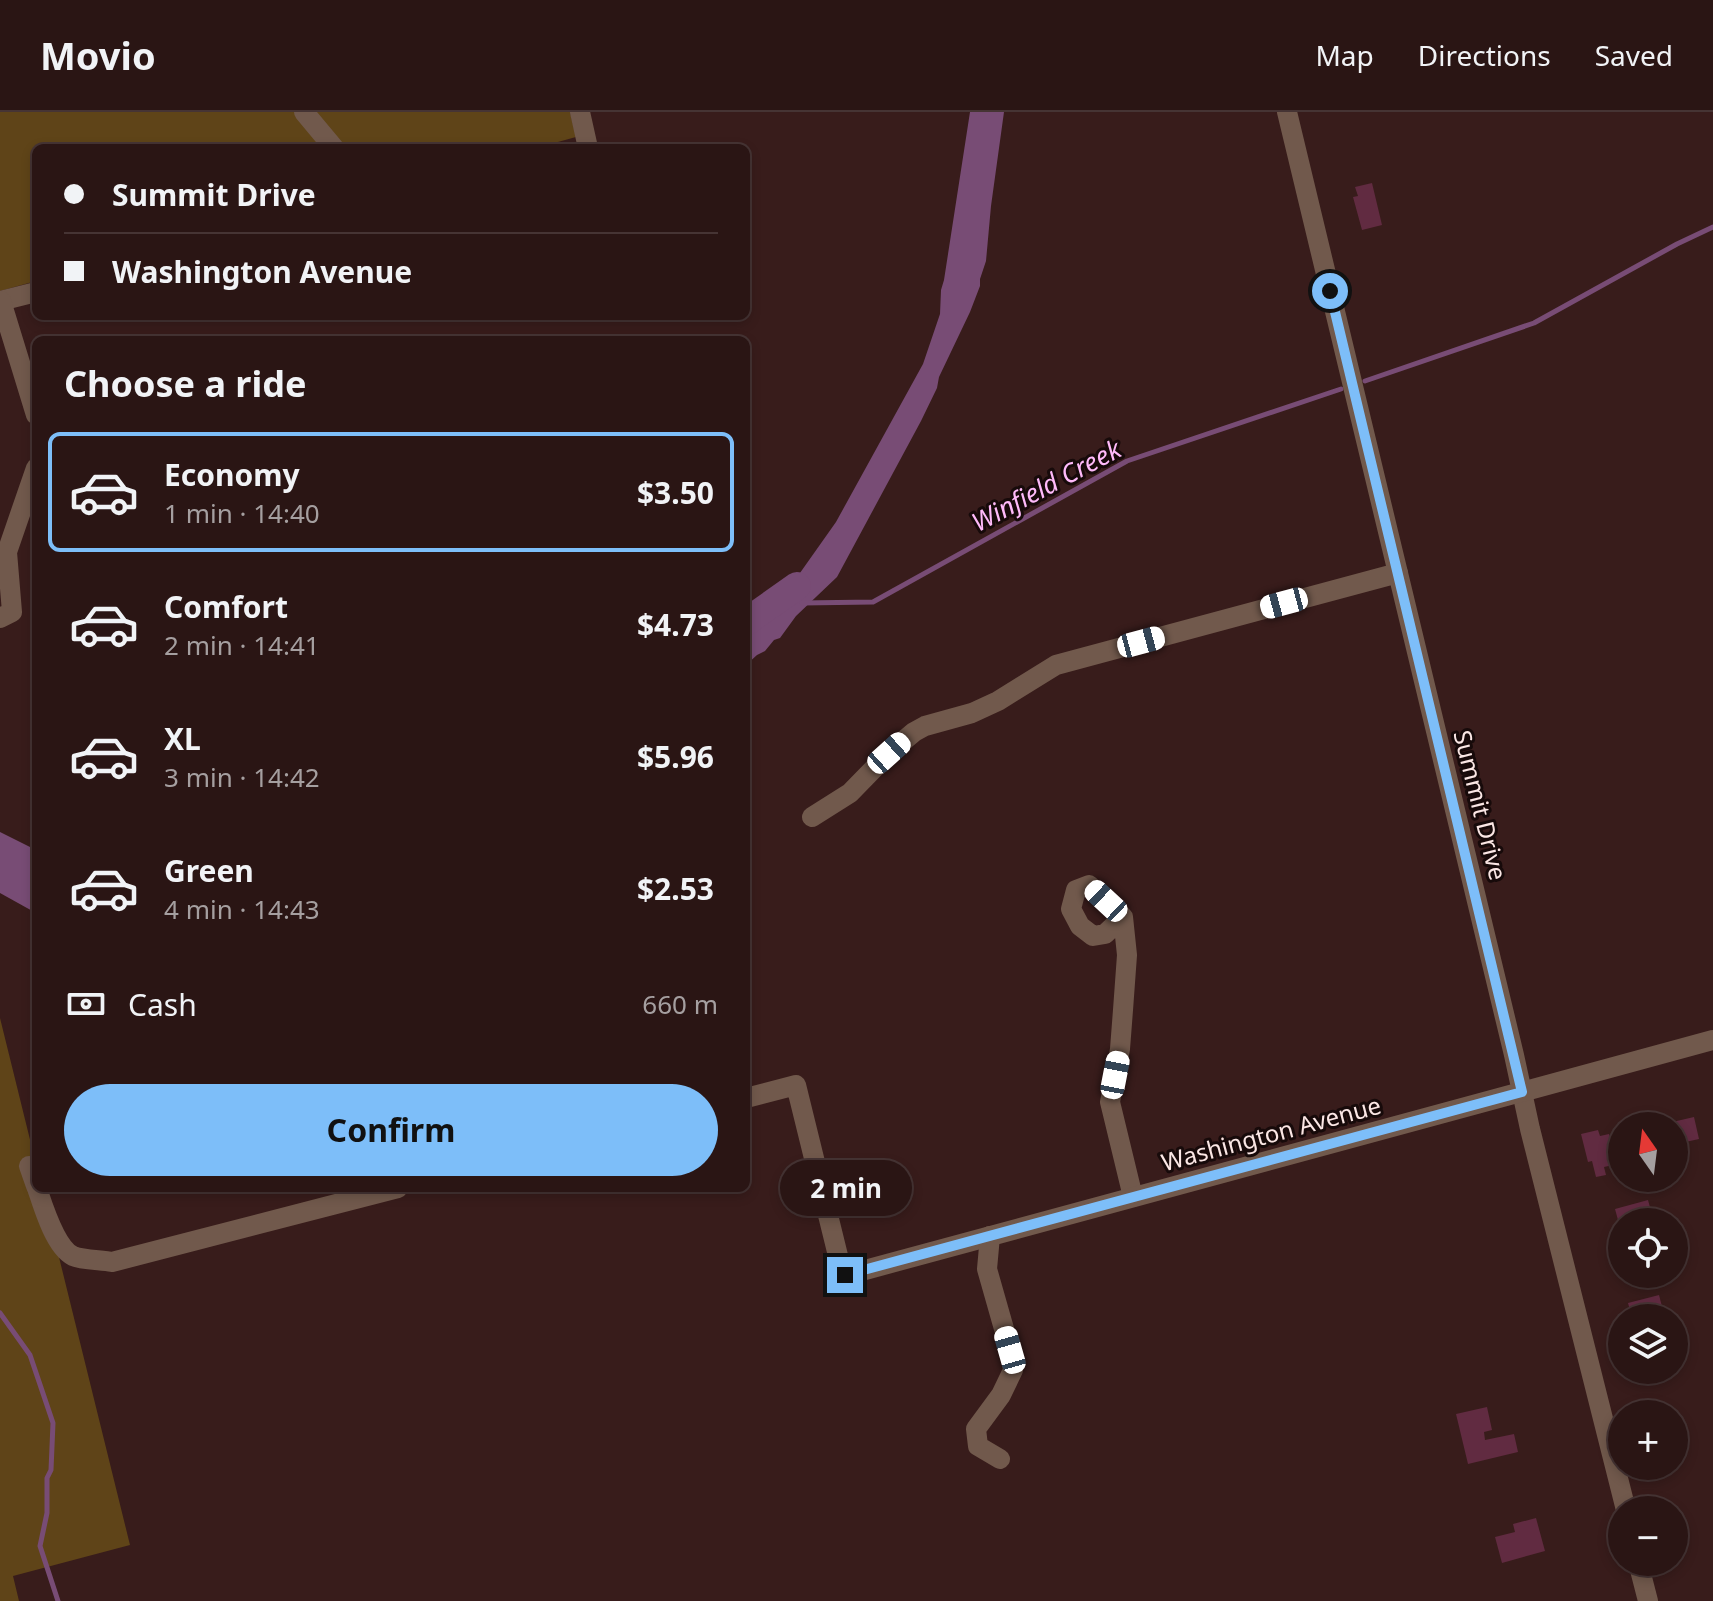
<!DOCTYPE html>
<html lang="en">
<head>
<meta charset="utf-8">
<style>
  body { margin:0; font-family:"Noto Sans",sans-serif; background:#321e1d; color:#f1f3f6; height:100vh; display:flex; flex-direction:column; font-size:30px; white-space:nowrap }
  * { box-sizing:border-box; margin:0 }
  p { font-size:26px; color:#a59fa0 }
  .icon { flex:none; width:44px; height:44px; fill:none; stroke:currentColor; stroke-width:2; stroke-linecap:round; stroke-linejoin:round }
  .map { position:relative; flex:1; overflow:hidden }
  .details { position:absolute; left:32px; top:224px; width:718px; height:856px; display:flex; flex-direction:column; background:#2a1514; border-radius:12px; box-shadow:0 4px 12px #0003,0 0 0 2px #463434 }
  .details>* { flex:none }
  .top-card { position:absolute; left:32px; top:32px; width:718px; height:176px; border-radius:12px; box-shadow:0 4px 12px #0003,0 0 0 2px #463434; display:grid; align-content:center; height:176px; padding:0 32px; background:#2a1514 }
  .needle { width:52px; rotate:346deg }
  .fabs { position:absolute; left:1608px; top:1000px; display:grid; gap:16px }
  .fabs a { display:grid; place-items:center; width:80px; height:80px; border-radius:50%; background:#2a1514; box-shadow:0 4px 12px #0003,0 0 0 2px #463434; font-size:40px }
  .end { position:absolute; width:36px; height:36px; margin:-18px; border:10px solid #7dbef9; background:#111; box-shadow:0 0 0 4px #111 }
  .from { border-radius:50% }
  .bubble { position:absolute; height:56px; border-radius:28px; background:#2a1514; box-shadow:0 4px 12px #0003,0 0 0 2px #463434; font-size:26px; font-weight:700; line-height:56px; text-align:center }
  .car { position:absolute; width:24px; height:48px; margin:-24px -12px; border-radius:10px; box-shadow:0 0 6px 2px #0007; background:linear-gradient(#fff 24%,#345 0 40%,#fff 0 76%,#345 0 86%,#fff 0) }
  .top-card b { display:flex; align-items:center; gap:28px; height:76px; font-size:30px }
  .top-card b+b { border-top:2px solid #463434 }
  .top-card i { width:20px; height:20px; background:#f1f3f6 }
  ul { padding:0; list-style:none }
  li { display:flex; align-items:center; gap:24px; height:120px; margin:0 16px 12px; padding:0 16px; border:4px solid transparent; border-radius:12px }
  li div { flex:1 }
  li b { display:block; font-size:30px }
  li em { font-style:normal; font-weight:700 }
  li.current { border-color:#7dbef9 }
  li>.icon { width:72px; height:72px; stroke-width:1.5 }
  h2 { padding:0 32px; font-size:36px; line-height:96px }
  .pay { display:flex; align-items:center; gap:20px; height:88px; padding:0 32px; font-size:30px }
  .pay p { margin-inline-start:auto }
  .action { display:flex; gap:16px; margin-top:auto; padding:16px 32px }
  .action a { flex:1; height:92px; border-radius:48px; background:#7dbef9; color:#111; font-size:32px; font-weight:700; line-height:92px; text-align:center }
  header { display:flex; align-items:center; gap:48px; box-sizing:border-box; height:112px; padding:0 40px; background:#2a1514; border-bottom:2px solid #463434 }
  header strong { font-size:38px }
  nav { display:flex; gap:44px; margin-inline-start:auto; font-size:28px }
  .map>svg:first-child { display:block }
  .green { fill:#5f4418 }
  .water { fill:#784c75 }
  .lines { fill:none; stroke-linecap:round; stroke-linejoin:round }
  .stream { stroke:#784c75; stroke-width:5 }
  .river { stroke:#784c75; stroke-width:28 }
  .building { fill:#612b41 }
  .minor { stroke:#71594c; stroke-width:20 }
  .route { stroke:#7dbef9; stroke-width:10 }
  .labels { text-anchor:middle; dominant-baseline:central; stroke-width:6; stroke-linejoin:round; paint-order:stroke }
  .street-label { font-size:24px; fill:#fbe7e5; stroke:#170a0a }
  .water-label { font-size:26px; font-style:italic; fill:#ffbafa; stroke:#170a0a }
</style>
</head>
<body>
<header>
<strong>Movio</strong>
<nav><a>Map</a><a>Directions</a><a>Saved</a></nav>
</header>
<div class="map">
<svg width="1713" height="1489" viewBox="0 0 1713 1489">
  <rect width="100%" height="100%" fill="#381c1b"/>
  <g class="green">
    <path d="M0 0H570L576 25 536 36H36V169L0 179Z"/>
    <path d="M0 906 130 1433 13 1464 19 1489H0Z"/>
  </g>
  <g class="water">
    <path d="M970 0H1004L991 94 986 149 980 167V174L970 200 939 265 937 276 921 309 837 465 796 504 780 526 774 528 765 539 757 543 746 553V515L752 511 795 468 836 410 923 252 940 202 941 178 944 168Z"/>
    <path d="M0 720 36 738V801L0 781Z"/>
  </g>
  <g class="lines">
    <g class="stream">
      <path d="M1365 269 1534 211 1677 132 1713 115"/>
      <path d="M802 491 873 490 1127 349 1341 277"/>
      <path d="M0 1201 30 1243 53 1311 51 1358 47 1366V1401L40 1434 58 1489"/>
    </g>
    <path class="river" d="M746 510 797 474"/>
  </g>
  <g class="building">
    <path d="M1372 71 1382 113 1362 118 1353 85 1358 84 1355 75Z"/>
    <path d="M1666 1003 1668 1011 1694 1005 1699 1027 1681 1031 1683 1039 1674 1041V1014H1650L1648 1008Z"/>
    <path d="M1598 1018 1600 1024 1609 1022 1610 1026 1622 1022V1051L1604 1055 1606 1063 1596 1065 1592 1049 1588 1050 1581 1022Z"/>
    <path d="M1648 1088 1654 1110H1622L1621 1119 1615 1097Z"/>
    <path d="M1659 1183 1665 1206H1632L1628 1191Z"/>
    <path d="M1487 1295 1492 1318 1484 1320 1485 1328 1514 1322 1518 1340 1468 1352 1456 1302Z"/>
    <path d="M1536 1406 1545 1439 1502 1451 1495 1425 1515 1420 1513 1412Z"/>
  </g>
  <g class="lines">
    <g class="minor">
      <path d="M304 0 334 36"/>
      <path d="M580 0 588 36"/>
      <path d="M1287 0 1514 943 1530 1017 1626 1398"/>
      <path d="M0 189 36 180"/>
      <path d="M1 189 36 303"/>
      <path d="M0 506 12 500 7 440 36 356"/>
      <path d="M812 705 850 681 889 641 914 620 925 614 972 601 998 589 1056 553 1398 461"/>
      <path d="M1123 805 1105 822 1093 824 1080 814 1071 797 1076 778 1089 773 1123 805 1127 843 1123 898 1120 937 1110 990 1133 1085"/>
      <path d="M746 986 796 973 843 1164 1713 928"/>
      <path d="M29 1054 36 1074"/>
      <path d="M37 1076C43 1094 55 1135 73 1144 82 1148 102 1148 112 1150L398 1076"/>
      <path d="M990 1124 987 1157 1010 1238 1013 1258 1001 1283 976 1317 978 1334 1000 1347"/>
      <path d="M1638 1450 1648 1489"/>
    </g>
  </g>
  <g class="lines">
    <path class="route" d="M845 1163 1522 980 1330 179"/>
  </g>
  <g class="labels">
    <g class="street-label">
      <text transform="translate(1481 693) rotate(76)">Summit Drive</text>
      <text transform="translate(1271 1021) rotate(-15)">Washington Avenue</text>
    </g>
    <g class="water-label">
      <text transform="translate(1046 373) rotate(-28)">Winfield Creek</text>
    </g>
  </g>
</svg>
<div class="fabs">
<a><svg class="needle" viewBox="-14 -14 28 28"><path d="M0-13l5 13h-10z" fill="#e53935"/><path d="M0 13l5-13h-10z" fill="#a59fa0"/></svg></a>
<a><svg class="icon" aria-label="locate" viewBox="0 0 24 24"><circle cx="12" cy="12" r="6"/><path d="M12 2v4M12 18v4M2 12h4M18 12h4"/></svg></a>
<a><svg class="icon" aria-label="layers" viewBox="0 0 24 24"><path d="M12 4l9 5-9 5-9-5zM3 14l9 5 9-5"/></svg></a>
<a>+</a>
<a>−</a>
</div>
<i class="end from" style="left:1330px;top:179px"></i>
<i class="end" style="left:845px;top:1163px"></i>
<div class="bubble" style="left:780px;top:1048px;width:132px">2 min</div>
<i class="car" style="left:1284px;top:491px;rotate:255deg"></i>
<i class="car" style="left:1141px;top:530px;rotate:75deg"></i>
<i class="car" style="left:889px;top:641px;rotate:48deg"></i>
<i class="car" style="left:1106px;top:789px;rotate:313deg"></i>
<i class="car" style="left:1115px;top:963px;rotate:11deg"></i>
<i class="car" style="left:1010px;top:1238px;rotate:344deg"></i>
<div class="top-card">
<b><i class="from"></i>Summit Drive</b>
<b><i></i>Washington Avenue</b>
</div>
<section class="details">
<h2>Choose a ride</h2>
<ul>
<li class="current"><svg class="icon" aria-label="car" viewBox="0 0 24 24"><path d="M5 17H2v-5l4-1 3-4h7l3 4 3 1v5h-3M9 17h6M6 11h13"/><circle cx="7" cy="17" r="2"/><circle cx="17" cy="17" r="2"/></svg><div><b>Economy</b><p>1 min · 14:40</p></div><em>$3.50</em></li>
<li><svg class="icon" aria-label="car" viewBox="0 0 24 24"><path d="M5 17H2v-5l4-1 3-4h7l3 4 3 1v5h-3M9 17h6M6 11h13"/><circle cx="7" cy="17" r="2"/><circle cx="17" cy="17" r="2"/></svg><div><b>Comfort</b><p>2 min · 14:41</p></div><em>$4.73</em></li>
<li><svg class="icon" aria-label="car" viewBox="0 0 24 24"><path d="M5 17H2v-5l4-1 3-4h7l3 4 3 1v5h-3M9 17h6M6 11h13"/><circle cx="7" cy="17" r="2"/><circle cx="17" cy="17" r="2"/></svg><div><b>XL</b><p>3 min · 14:42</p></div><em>$5.96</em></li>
<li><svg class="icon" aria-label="car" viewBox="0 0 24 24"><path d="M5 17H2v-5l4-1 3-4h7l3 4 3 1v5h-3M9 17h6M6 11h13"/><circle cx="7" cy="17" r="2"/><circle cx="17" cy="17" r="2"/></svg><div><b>Green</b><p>4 min · 14:43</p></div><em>$2.53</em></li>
</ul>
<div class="pay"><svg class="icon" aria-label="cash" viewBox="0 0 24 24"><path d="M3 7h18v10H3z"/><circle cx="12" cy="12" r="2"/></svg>Cash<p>660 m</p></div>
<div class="action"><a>Confirm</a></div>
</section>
</div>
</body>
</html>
